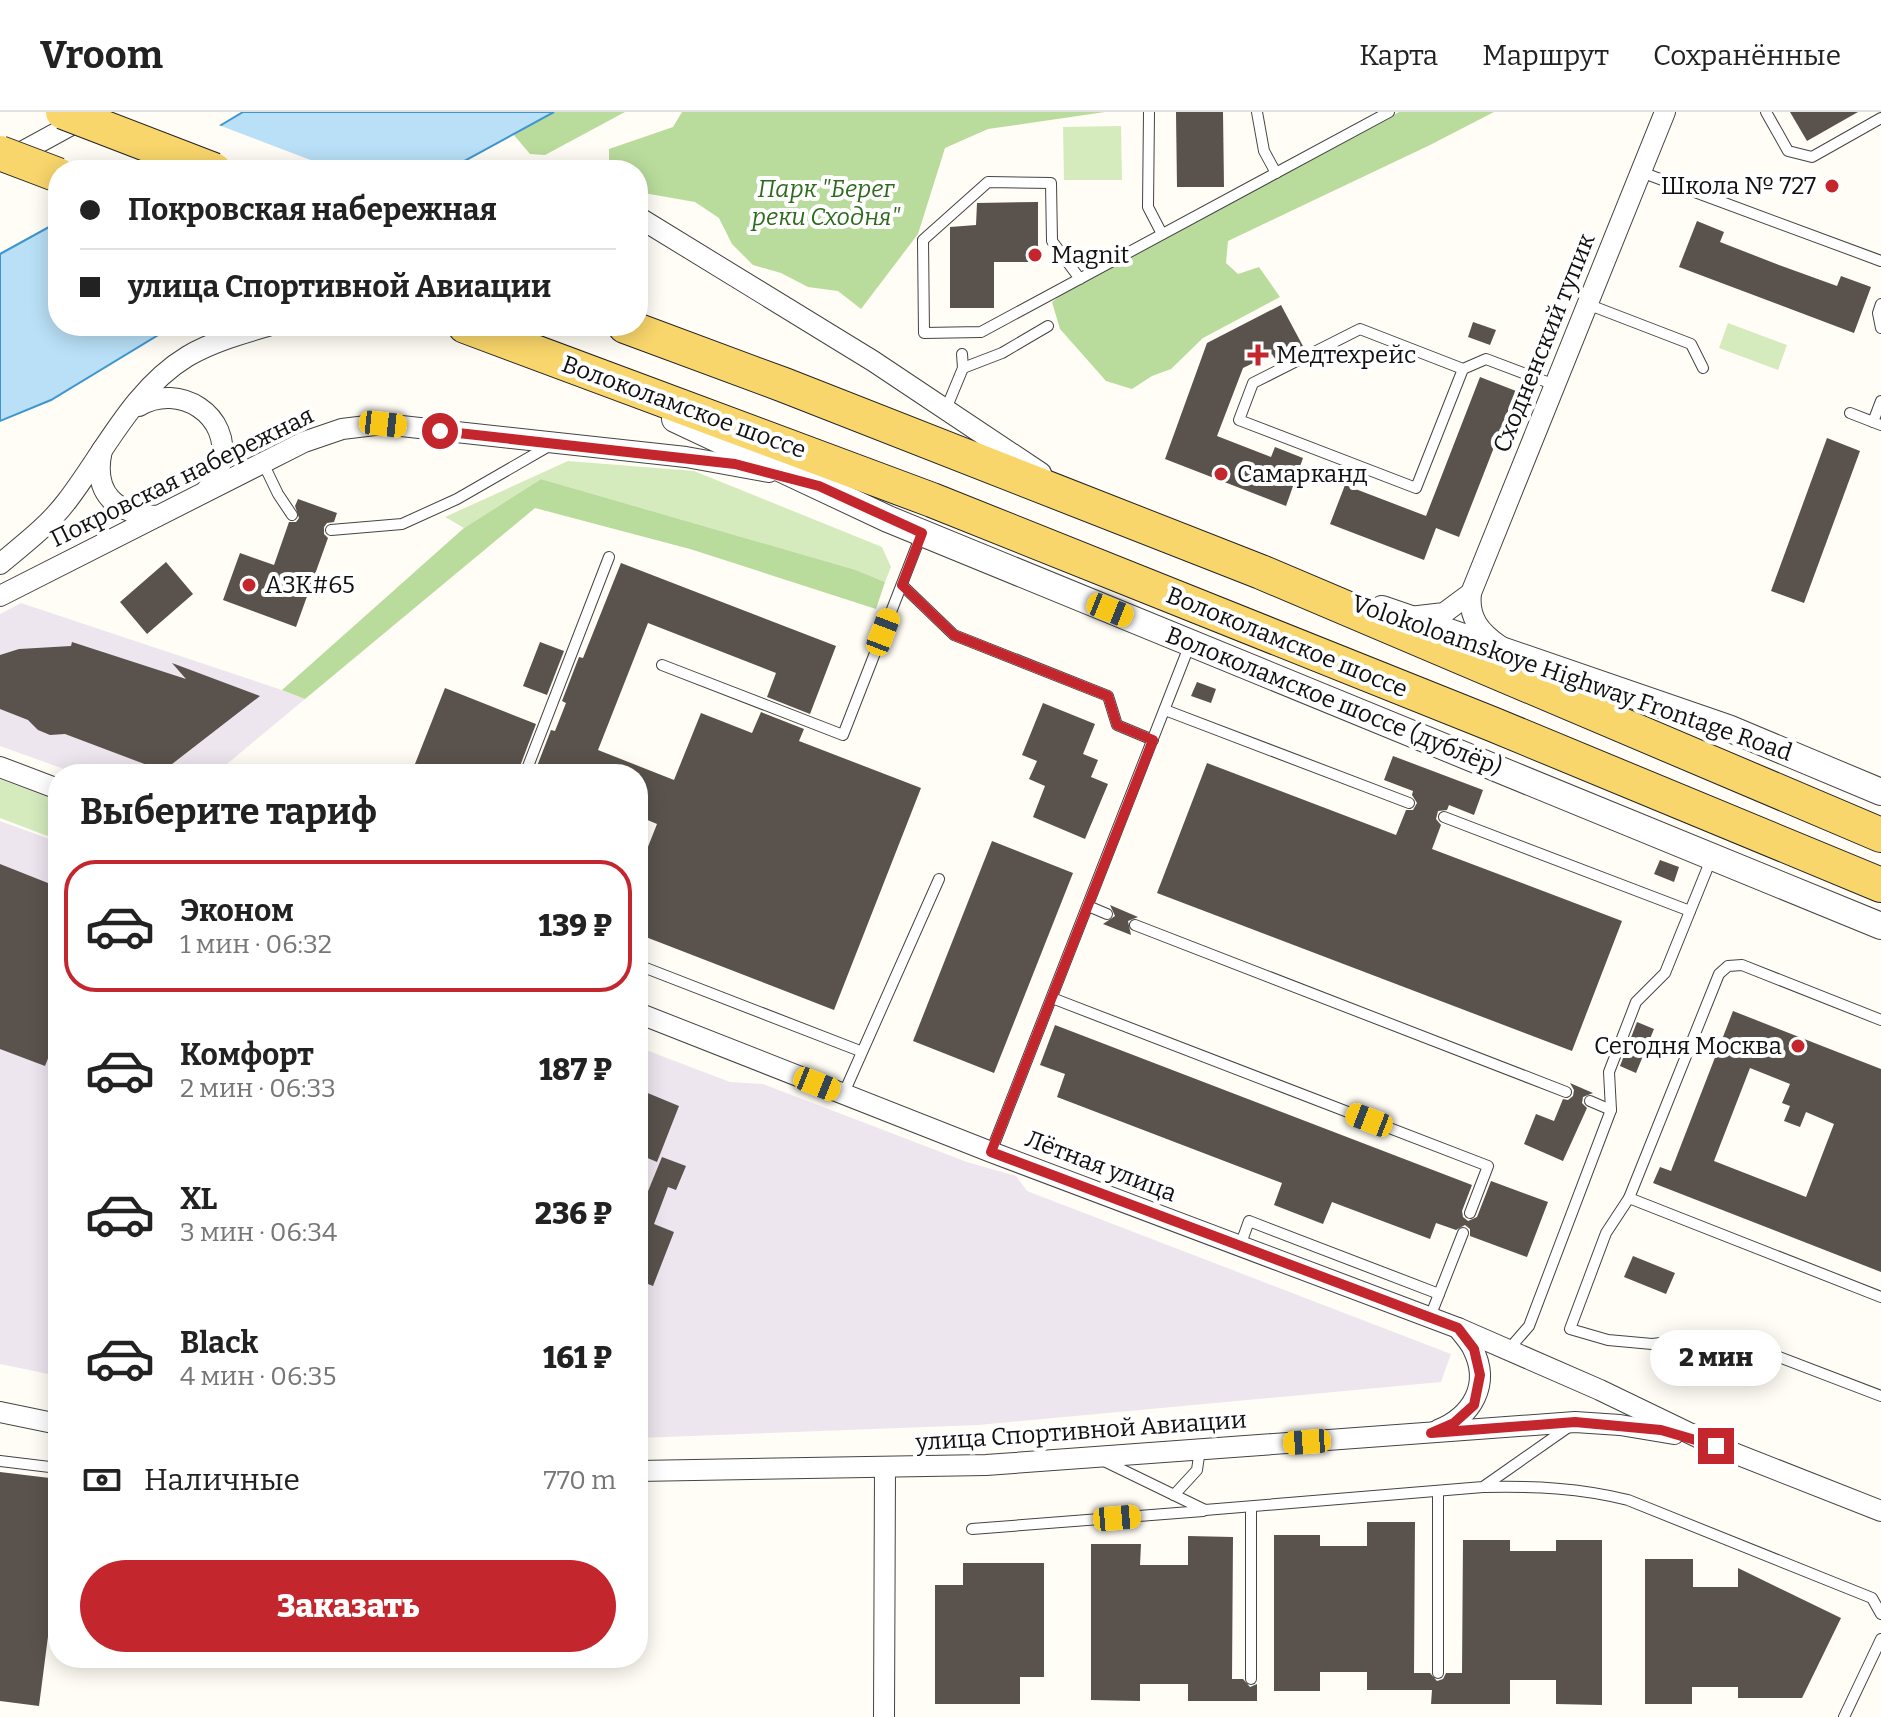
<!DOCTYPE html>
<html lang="ru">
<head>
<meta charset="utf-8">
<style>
  body { margin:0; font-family:Bitter,serif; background:#f6f6f6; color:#222; height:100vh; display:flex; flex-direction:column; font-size:30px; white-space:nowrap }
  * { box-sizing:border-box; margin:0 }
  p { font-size:26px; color:#767676 }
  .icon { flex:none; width:44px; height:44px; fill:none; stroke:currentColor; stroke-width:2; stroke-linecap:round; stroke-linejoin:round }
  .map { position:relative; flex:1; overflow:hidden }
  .sheet { position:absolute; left:48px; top:652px; width:600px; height:904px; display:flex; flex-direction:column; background:#fff; border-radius:32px; box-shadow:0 4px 20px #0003 }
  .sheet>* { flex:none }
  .top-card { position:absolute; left:48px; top:48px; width:600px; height:176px; border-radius:32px; box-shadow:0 4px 20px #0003; display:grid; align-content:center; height:176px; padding:0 32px; background:#fff }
  .end { position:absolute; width:36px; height:36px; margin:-18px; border:10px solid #c4262e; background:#fff; box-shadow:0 0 0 4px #fff }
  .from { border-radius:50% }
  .bubble { position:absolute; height:56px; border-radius:28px; background:#fff; box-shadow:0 4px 20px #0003; font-size:26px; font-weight:800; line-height:56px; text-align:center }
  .car { position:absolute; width:24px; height:48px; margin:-24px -12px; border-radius:10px; box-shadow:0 0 6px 2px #0007; background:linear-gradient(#f5c518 24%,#345 0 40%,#f5c518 0 76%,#345 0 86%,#f5c518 0) }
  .top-card b { display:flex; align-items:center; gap:28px; height:76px; font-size:30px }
  .top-card b+b { border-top:2px solid #e0e0e0 }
  .top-card i { width:20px; height:20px; background:#222 }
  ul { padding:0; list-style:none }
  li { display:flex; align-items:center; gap:24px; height:132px; margin:0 16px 12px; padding:0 16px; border:4px solid transparent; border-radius:32px }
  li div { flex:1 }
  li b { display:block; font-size:30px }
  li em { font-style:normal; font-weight:800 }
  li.selected { border-color:#c4262e }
  li>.icon { width:72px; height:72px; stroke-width:1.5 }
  h2 { padding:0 32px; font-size:36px; line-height:96px }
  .pay { display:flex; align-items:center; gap:20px; height:88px; padding:0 32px; font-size:30px }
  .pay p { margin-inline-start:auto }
  .primary-button { display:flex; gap:16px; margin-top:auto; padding:16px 32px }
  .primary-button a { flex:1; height:92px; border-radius:48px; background:#c4262e; color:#fff; font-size:32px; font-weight:800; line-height:92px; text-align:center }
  header { display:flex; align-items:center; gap:48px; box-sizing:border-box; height:112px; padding:0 40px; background:#fff; border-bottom:2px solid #e0e0e0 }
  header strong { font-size:38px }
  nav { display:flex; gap:44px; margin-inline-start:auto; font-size:28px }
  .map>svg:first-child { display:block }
  .industrial { fill:#eee6ef }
  .green { fill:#d5ebbd }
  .forest { fill:#b9dc9c }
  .water { fill:#b9e0f7; stroke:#3f96cf; stroke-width:2 }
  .pier { fill:#fffdf5 }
  .building { fill:#5a524d; fill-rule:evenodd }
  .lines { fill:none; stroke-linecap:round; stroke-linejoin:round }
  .service-casing { stroke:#444; stroke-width:12 }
  .minor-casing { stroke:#444; stroke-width:22 }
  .tertiary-casing { stroke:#444; stroke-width:28 }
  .primary-casing { stroke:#222; stroke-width:36 }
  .service { stroke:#fff; stroke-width:10 }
  .minor { stroke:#fff; stroke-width:20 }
  .tertiary { stroke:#fff; stroke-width:26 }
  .primary { stroke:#f9d66b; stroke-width:34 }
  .primary-bridge-casing { stroke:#222; stroke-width:36; stroke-linecap:butt }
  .primary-bridge { stroke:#f9d66b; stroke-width:34 }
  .route { stroke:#c4262e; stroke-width:10 }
  .poi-dot { fill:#c4262e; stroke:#fff; stroke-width:3 }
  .labels { text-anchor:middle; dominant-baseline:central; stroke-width:8; stroke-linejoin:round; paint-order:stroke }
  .poi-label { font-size:24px; fill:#111; stroke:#fff; text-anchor:start }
  .park-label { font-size:24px; font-style:italic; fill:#2f6b1f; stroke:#fff }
  .street-label { font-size:24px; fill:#111; stroke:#fff }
</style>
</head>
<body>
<header>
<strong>Vroom</strong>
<nav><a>Карта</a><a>Маршрут</a><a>Сохранённые</a></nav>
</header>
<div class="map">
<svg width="1881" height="1605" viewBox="0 0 1881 1605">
  <rect width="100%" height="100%" fill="#fffdf5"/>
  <g class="industrial">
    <path d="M21 491 282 578 305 587 215 662H78L0 634V502Z"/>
    <path d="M0 709 58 730V1264L0 1252Z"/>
    <path d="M638 935 730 970 763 972 967 1050 1016 1064 1027 1079 1451 1242 1441 1270 978 1313 638 1326Z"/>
  </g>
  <g class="green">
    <path d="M1121 14 1122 68H1064L1063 15Z"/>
    <path d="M1728 211 1787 233 1778 258 1719 236Z"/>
    <path d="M568 349 694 359 882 435 891 455 885 470 856 458 541 367 464 416 445 405Z"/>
    <path d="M0 667 58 689V728L0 706Z"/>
  </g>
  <g class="forest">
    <path d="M554 0H625L545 43 530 42 513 22Z"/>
    <path d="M682 0H1105L988 17 945 36 918 122 861 197 838 179 808 175 781 161 753 153 732 132 719 106 695 90 638 80V58H609V37L673 15Z"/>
    <path d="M1399 0H1494L1430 33 1228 129 1226 151 1238 162 1259 155 1280 185 1203 226 1171 257 1152 264 1132 277 1106 269 1060 217 1052 190 1072 174Z"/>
    <path d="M541 367 856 458 885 470 876 497 690 437 535 396 305 587 282 578 464 416Z"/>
  </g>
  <g class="water">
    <path d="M243 0H554L448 58H146Z"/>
    <path d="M58 110V214H173L51 288 0 309V142Z"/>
  </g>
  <path class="pier" d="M216 12 337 58H142Z"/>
  <g class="building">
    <path d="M1176 0H1223L1224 75H1177Z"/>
    <path d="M1790 0H1858L1807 29Z"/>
    <path d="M1038 90V150H994V196H950V115L976 113 977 91Z"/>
    <path d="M1697 109 1724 120 1720 130 1779 153 1837 174 1841 164 1871 175 1854 221 1679 155Z"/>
    <path d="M1281 193 1304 236 1277 250 1272 242 1243 256 1217 324 1271 345 1275 335 1303 346 1286 394 1165 347 1207 231Z"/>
    <path d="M1473 210 1496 218 1490 233 1468 225Z"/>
    <path d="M1480 265 1516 279 1459 425 1436 416 1424 448 1330 412 1345 373 1426 404Z"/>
    <path d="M1827 326 1860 339 1804 491 1771 479Z"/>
    <path d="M298 387 337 401 334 410 327 411 324 415V422L328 426 296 515 223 488 240 441 274 453 289 410H296L299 406 295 394Z"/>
    <path d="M166 450 193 482 147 522 120 490Z"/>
    <path d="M621 451 836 534 810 602 767 585 776 561 648 511 598 638 674 668 701 601 752 621 761 600 804 617 799 629 921 676 834 898 638 822V760L657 712 638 704V662H534L551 618 555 619 566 591 562 589 579 545 583 546Z"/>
    <path d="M72 530 186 567 172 551 260 584 163 659 65 622 50 623 38 618 28 608 0 597V543L19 537 71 534Z"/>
    <path d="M540 530 564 539 547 583 523 574Z"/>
    <path d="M1197 570 1216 577 1211 591 1191 584Z"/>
    <path d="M445 576 536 612 517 662H411Z"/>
    <path d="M1043 591 1095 612 1083 642 1098 648 1091 665 1108 672 1085 727 1033 705 1045 674 1029 667 1037 649 1022 643Z"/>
    <path d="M1393 644 1483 678 1474 703 1449 693 1447 698 1438 699 1436 707 1441 713 1432 737 1622 809 1572 939 1157 781 1207 651 1396 723 1406 698H1413L1417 691 1412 683 1413 679 1384 668Z"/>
    <path d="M992 729 1073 761 994 961 913 929Z"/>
    <path d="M1660 748 1679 755 1674 770 1654 762Z"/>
    <path d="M0 752 58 775V941L51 939 45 954 0 937Z"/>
    <path d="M1110 793 1138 805 1128 809 1131 823 1103 812 1115 804Z"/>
    <path d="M1733 899 1881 957V1160L1653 1071 1660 1055 1671 1059ZM1750 956 1790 972 1782 991 1790 994 1784 1009 1800 1015 1806 1000 1834 1012 1806 1085 1714 1049Z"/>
    <path d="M1637 910 1654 917 1636 961 1620 954Z"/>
    <path d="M1055 913 1472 1073 1462 1099 1463 1105 1468 1109 1477 1105 1491 1069 1548 1090 1527 1145 1470 1124V1117L1465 1113 1456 1118 1436 1111 1430 1127 1332 1090 1323 1112 1274 1093 1282 1071 1057 985 1065 962 1040 953Z"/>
    <path d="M1570 971 1593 981 1583 985 1582 991 1587 996 1563 1049 1524 1032 1536 1002 1554 1009 1563 987 1568 988 1573 984 1574 978Z"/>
    <path d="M638 977 679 994 657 1050 638 1042Z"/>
    <path d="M662 1045 686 1054 676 1078 668 1075 654 1112 674 1120 653 1174 638 1168V1086L644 1089Z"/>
    <path d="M1633 1144 1675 1161 1666 1182 1624 1165Z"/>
    <path d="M0 1360 58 1367V1510L50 1509 39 1594 0 1589Z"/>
    <path d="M1367 1410H1415L1414 1561H1430L1437 1569 1443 1567 1446 1561H1462L1463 1428H1510V1439H1556V1428H1602V1593L1556 1592V1568H1510V1592H1431L1432 1578H1367V1560H1320V1579H1274V1423H1320V1434H1367Z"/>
    <path d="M1188 1424 1233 1425 1232 1567H1243L1250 1575 1257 1572V1589H1188V1572H1140V1589L1091 1588V1432H1141L1140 1453H1188Z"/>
    <path d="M1645 1447H1693V1475H1738V1456L1841 1506 1802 1586H1738V1575H1692V1592H1645Z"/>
    <path d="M963 1451H1044V1565H1020V1592H935V1473H963Z"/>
  </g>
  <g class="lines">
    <g class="service-casing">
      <g id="service">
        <path d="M1149 0 1148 95 1162 122"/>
        <path d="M1257 0 1264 39 1276 61"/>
        <path d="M1766 0 1788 39 1812 45 1881 6"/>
        <path d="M1641 60 1881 149"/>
        <path d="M1080 167 1052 129 1051 71 988 70 923 128 924 221 981 220 1389 0"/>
        <path d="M1587 192 1691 232 1703 256"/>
        <path d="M1881 192 1878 201 1881 216"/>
        <path d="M963 256 1002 241 1048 214"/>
        <path d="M1463 257 1360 217 1253 271 1239 308 1416 376 1463 257 1486 247 1555 273"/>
        <path d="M946 297 963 256 962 242"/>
        <path d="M1850 301 1881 313"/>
        <path d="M1873 310 1881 289"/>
        <path d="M263 351 278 382 292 403"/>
        <path d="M331 418 402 412 457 387 549 334"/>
        <path d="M902 473 954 523 1108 584 1117 613 1153 628"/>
        <path d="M662 553 843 623 921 423"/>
        <path d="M1165 598 1409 691"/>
        <path d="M345 662V658"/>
        <path d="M525 662 609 445"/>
        <path d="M1444 705 1690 799"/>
        <path d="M1088 794 1107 802"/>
        <path d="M1135 813 1566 980"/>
        <path d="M638 853 860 939"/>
        <path d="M1052 886 1488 1054 1470 1101"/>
        <path d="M1881 908 1742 853 1728 854 1719 862 1629 1086 1606 1121 1570 1217 1608 1228 1652 1232 1724 1224 1881 1284"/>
        <path d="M843 983 939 767"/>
        <path d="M1590 989 1611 998"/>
        <path d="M991 1040 1190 532"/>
        <path d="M1629 1086 1881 1185"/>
        <path d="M1240 1134 1249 1109 1439 1182"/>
        <path d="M1430 1205 1463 1121"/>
        <path d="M1509 1237 1529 1214 1611 998 1609 960 1636 890 1665 861 1712 745"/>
        <path d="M54 1311 58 1279"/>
        <path d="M1102 1348 1205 1398 1483 1375 1570 1314"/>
        <path d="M0 1349 58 1356"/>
        <path d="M1485 1375C1534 1374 1580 1376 1628 1388L1872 1486 1881 1502"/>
        <path d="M1174 1383 1197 1358 1200 1337"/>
        <path d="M972 1417 1203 1399"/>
        <path d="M1438 1561V1379"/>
        <path d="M1251 1567V1395"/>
        <path d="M1844 1605 1881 1527"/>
      </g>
    </g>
    <g class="minor-casing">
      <g id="minor">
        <path d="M7 48 84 6"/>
        <path d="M638 105 873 249 1041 361"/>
        <path d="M139 294C179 270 232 303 221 351 218 361 212 370 206 379"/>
        <path d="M102 338C92 382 116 402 157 404"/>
        <path d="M0 452C24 432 48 414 67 389 104 341 133 277 188 244 212 230 240 222 268 214"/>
        <path d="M0 484 304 330 342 317 383 312 686 345 769 360"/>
        <path d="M1410 505 1444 501 1471 481"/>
        <path d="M1500 534C1480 520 1468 506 1471 481L1665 0"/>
        <path d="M0 655 58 677"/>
        <path d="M638 901 991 1040 1458 1216 1600 1278 1716 1334 1881 1399"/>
        <path d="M0 1300 58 1312"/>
        <path d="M1438 1318C1472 1304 1491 1273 1473 1237 1470 1230 1463 1223 1458 1216"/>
        <path d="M638 1359 986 1353 1575 1310 1620 1313 1674 1322"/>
        <path d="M884 1605 885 1357"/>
      </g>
    </g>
    <g class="tertiary-casing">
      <g id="tertiary">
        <path d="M675 307 888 407 1881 814"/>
        <path d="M1382 497 1728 616 1881 680"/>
      </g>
    </g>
    <g class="primary-casing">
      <g id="primary">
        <path d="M465 214 932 388 1492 612 1881 773"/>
        <path d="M625 214 784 273 1261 460 1881 723"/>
      </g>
    </g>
    <use href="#service" class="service"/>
    <use href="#minor" class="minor"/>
    <use href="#tertiary" class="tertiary"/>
    <use href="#primary" class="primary"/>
    <g class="primary-bridge-casing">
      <g id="primary-bridge">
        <path d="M63 0 214 58"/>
        <path d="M0 41 58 63"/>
      </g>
    </g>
    <use href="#primary-bridge" class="primary-bridge"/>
  </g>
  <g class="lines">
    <path class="route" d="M440 319 735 352 819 374 922 421 902 473 954 523 1108 584 1117 613 1153 628 991 1040 1458 1216 1474 1237 1480 1263 1474 1293 1454 1311 1431 1321 1575 1310 1661 1318 1716 1334"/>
  </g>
  <g class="poi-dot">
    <circle cx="1832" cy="74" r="8"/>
    <circle cx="1035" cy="143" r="8"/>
    <path d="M1254 231h8v8h8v8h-8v8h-8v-8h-8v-8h8z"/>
    <circle cx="1221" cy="362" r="8"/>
    <circle cx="249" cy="473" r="8"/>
    <circle cx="1798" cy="934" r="8"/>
  </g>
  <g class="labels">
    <g class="poi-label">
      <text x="1816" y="74" text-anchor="end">Школа № 727</text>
      <text x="1051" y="143">Magnit</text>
      <text x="1276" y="243">Медтехрейс</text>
      <text x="1237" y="362">Самарканд</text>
      <text x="265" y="473">АЗК#65</text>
      <text x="1782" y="934" text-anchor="end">Сегодня Москва</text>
    </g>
    <g class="park-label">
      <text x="826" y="77">Парк "Берег<tspan x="826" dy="28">реки Сходня"</tspan></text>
    </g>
    <g class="street-label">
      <text transform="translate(1544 231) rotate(-68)">Сходненский тупик</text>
      <text transform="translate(684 295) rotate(20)">Волоколамское шоссе</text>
      <text transform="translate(182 365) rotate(-26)">Покровская набережная</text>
      <text transform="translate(1287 530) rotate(22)">Волоколамское шоссе</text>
      <text transform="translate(1572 566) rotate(19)">Volokoloamskoye Highway Frontage Road</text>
      <text transform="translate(1334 589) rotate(22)">Волоколамское шоссе (дублёр)</text>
      <text transform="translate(1101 1054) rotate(21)">Лётная улица</text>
      <text transform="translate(1081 1319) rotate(-4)">улица Спортивной Авиации</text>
    </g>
  </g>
</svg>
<i class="end from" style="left:440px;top:319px"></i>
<i class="end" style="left:1716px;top:1334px"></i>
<div class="bubble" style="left:1650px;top:1218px;width:132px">2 мин</div>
<i class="car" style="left:383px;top:312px;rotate:96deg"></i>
<i class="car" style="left:1110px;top:498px;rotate:112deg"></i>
<i class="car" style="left:883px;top:520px;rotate:21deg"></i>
<i class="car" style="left:817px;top:972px;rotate:112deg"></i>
<i class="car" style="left:1369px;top:1008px;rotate:291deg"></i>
<i class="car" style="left:1307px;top:1330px;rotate:266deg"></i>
<i class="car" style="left:1117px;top:1406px;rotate:85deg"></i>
<div class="top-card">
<b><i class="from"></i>Покровская набережная</b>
<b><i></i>улица Спортивной Авиации</b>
</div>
<section class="sheet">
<h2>Выберите тариф</h2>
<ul>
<li class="selected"><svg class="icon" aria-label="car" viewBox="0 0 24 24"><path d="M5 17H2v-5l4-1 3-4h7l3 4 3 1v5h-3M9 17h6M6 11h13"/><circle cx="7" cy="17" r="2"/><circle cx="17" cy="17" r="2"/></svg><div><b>Эконом</b><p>1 мин · 06:32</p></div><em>139 ₽</em></li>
<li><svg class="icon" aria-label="car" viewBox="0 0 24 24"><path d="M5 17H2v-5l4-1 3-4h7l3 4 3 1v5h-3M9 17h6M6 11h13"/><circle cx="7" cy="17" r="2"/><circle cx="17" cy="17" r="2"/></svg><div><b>Комфорт</b><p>2 мин · 06:33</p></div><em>187 ₽</em></li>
<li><svg class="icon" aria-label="car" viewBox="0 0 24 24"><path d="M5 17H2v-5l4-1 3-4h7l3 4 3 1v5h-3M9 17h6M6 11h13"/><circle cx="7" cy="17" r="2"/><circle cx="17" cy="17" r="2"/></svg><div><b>XL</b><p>3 мин · 06:34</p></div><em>236 ₽</em></li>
<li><svg class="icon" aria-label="car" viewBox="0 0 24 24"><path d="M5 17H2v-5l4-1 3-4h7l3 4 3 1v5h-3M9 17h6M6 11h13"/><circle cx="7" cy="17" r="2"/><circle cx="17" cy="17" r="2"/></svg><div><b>Black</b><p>4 мин · 06:35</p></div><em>161 ₽</em></li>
</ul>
<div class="pay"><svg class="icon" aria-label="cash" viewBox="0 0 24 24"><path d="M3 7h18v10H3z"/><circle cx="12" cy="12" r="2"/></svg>Наличные<p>770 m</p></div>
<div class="primary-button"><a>Заказать</a></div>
</section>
</div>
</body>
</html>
